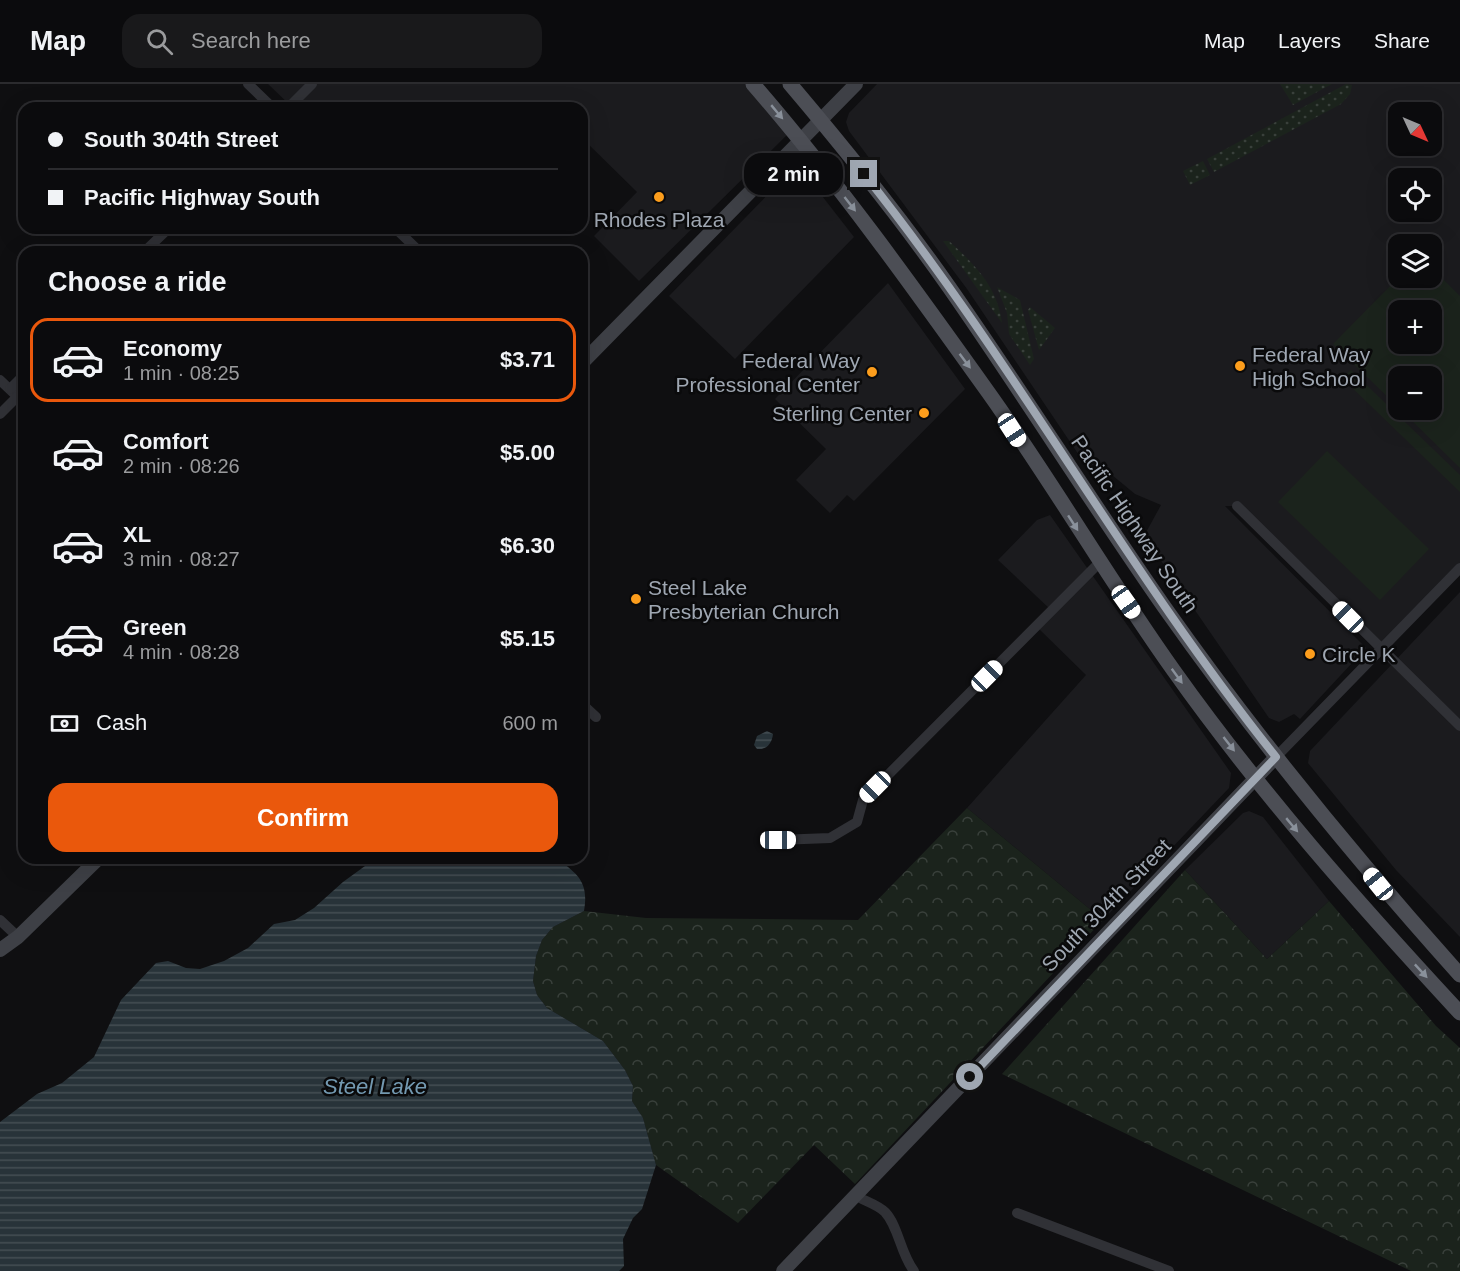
<!DOCTYPE html>
<html lang="en">
<head>
<meta charset="utf-8">
<style>
  body { margin:0; font-family:Arial,sans-serif; background:#19191b; color:#f1f3f6; height:100vh; display:flex; flex-direction:column; font-size:22px; white-space:nowrap }
  * { box-sizing:border-box; margin:0 }
  p { font-size:20px; color:#9a9b9d }
  .icon { flex:none; width:33px; height:33px; fill:none; stroke:currentColor; stroke-width:2; stroke-linecap:round; stroke-linejoin:round }
  .map { position:relative; flex:1; overflow:hidden }
  .panel { position:absolute; left:18px; top:162px; width:570px; height:618px; display:flex; flex-direction:column; background:#0b0b0d; border-radius:18px; box-shadow:0 6px 24px #0002,0 0 0 2px #2b2b2e }
  .panel>* { flex:none }
  .hud { position:absolute; left:18px; top:18px; width:570px; height:132px; border-radius:18px; box-shadow:0 6px 24px #0002,0 0 0 2px #2b2b2e; display:grid; align-content:center; height:132px; padding:0 30px; background:#0b0b0d }
  .needle { width:39px; rotate:134deg }
  .controls { position:absolute; left:1388px; top:18px; display:grid; gap:12px }
  .controls a { display:grid; place-items:center; width:54px; height:54px; border-radius:12px; background:#0b0b0d; box-shadow:0 6px 24px #0002,0 0 0 2px #2b2b2e; font-size:30px }
  .end { position:absolute; width:27px; height:27px; margin:-14px; border:8px solid #9fa7b2; background:#111; box-shadow:0 0 0 3px #111 }
  .from { border-radius:50% }
  .bubble { position:absolute; height:42px; border-radius:18px; background:#0b0b0d; box-shadow:0 6px 24px #0002,0 0 0 2px #2b2b2e; font-size:20px; font-weight:700; line-height:42px; text-align:center }
  .car { position:absolute; width:18px; height:36px; margin:-18px -9px; border-radius:8px; box-shadow:0 0 4px 2px #0007; background:linear-gradient(#fff 24%,#345 0 40%,#fff 0 76%,#345 0 86%,#fff 0) }
  .hud b { display:flex; align-items:center; gap:21px; height:57px; font-size:22px }
  .hud b+b { border-top:2px solid #2b2b2e }
  .hud i { width:15px; height:15px; background:#f1f3f6 }
  ul { padding:0; list-style:none }
  li { display:flex; align-items:center; gap:18px; height:84px; margin:0 12px 9px; padding:0 18px; border:3px solid transparent; border-radius:18px }
  li div { flex:1 }
  li b { display:block; font-size:22px }
  li em { font-style:normal; font-weight:700 }
  li.current { border-color:#ea580c }
  li>.icon { width:54px; height:54px; stroke-width:1.5 }
  h2 { padding:0 30px; font-size:27px; line-height:72px }
  .pay { display:flex; align-items:center; gap:15px; height:66px; padding:0 30px; font-size:22px }
  .pay p { margin-inline-start:auto }
  .action { display:flex; gap:12px; margin-top:auto; padding:12px 30px }
  .action a { flex:1; height:69px; border-radius:18px; background:#ea580c; color:#fff; font-size:24px; font-weight:700; line-height:69px; text-align:center }
  header { display:flex; align-items:center; gap:36px; box-sizing:border-box; height:84px; padding:0 30px; background:#0b0b0d; border-bottom:2px solid #2b2b2e }
  header strong { font-size:28px }
  nav { display:flex; gap:33px; margin-inline-start:auto; font-size:21px }
  .search { width:420px; height:54px; background:#19191b; display:flex; align-items:center; gap:15px; box-sizing:border-box; padding:0 21px; border-radius:18px; color:#9a9b9d; font-size:22px }
  .map>svg:first-child { display:block }
  .built { fill:#1b1b1e; fill-rule:evenodd }
  .grass { fill:url(#grass-dots) }
  .forest { fill:url(#forest-crowns) }
  .park { fill:#1b231c; fill-rule:evenodd }
  .water { fill:url(#water-rules) }
  .lines { fill:none; stroke-linecap:round; stroke-linejoin:round }
  .street { stroke:#303136; stroke-width:10 }
  .secondary { stroke:#3e4046; stroke-width:14 }
  .primary { stroke:#4c4e55; stroke-width:15 }
  .oneway { fill:#8a919b }
  .route { stroke:#9fa7b2; stroke-width:8 }
  .poi-dot { fill:#fc9d1c; stroke:#0a0a0b; stroke-width:2 }
  .labels { text-anchor:middle; dominant-baseline:central; stroke-width:5; stroke-linejoin:round; paint-order:stroke }
  .poi-label { font-size:21px; fill:#9fa7b2; stroke:#0a0a0b; text-anchor:start }
  .street-label { font-size:21px; fill:#9fa7b2; stroke:#0a0a0b }
  .water-label { font-size:22px; font-style:italic; fill:#7399b1; stroke:#0a0a0b }
</style>
</head>
<body>
<header>
<strong>Map</strong>
<div class="search"><svg class="icon" aria-label="search" viewBox="0 0 24 24"><circle cx="10" cy="10" r="6"/><path d="M15 15l6 6"/></svg>Search here</div>
<nav><a>Map</a><a>Layers</a><a>Share</a></nav>
</header>
<div class="map">
<svg width="1460" height="1187" viewBox="0 0 1460 1187">
  <defs>
    <pattern id="grass-dots" width="8" height="8" patternUnits="userSpaceOnUse" patternTransform="scale(1.5)"><rect width="8" height="8" fill="#1b231c"/><path d="M2 2h.1M6 6h.1" fill="none" stroke="#39403b" stroke-width="1.8" stroke-linecap="round"/></pattern>
    <pattern id="forest-crowns" width="20" height="18" patternUnits="userSpaceOnUse" patternTransform="scale(1.5)"><rect width="20" height="18" fill="#1b231c"/><path d="M2 6a3 3 0 1 1 6 0M12 15a3 3 0 1 1 6 0" fill="none" stroke="#39403b"/></pattern>
    <pattern id="water-rules" width="6" height="5" patternUnits="userSpaceOnUse" patternTransform="scale(1.5)"><rect width="6" height="5" fill="#283339"/><path d="M0 2.5h6" fill="none" stroke="#444e53"/></pattern>
  </defs>
  <rect width="100%" height="100%" fill="#0f0f11"/>
  <g class="built">
    <path d="M268 0H746L790 48 639 197 594 152 637 108 582 54V24H293Z"/>
    <path d="M877 0H1460V484L1380 565 1237 422H1225L1366 564 1300 635 1294 630 1279 638 1269 634 1144 452 1161 421 1135 410 1106 386 1087 383 967 205 849 47 846 38 849 29ZM1398 28H1431V62H1398ZM1398 94H1431V128H1398ZM1398 160H1431V194H1398ZM1398 226H1431V260H1398ZM1398 292H1431V326H1398Z"/>
    <path d="M792 90 812 99 854 153 735 275 669 212 778 100Z"/>
    <path d="M888 199 965 305 854 417 847 411 830 429 796 396 826 365 775 315Z"/>
    <path d="M1050 431 1231 689 1229 704 1103 836 967 724 1086 591 1036 542 1051 526 998 476 1037 436Z"/>
    <path d="M1460 508V853L1396 786 1308 679 1310 667Z"/>
    <path d="M1249 727 1263 733 1329 817 1267 875 1185 786 1243 729Z"/>
  </g>
  <g class="grass">
    <path d="M1280 0H1332L1293 21Z"/>
    <path d="M1346 0 1352 1 1350 10 1341 20 1214 88 1207 75Z"/>
    <path d="M1203 77 1210 91 1190 101 1183 87Z"/>
    <path d="M943 157H949C975 181 997 202 1002 239Z"/>
    <path d="M997 203 1020 216 1034 275 1030 281 1009 250 1007 229Z"/>
    <path d="M1030 223 1055 244 1039 266 1028 226Z"/>
  </g>
  <g class="forest">
    <path d="M967 724 1103 836 855 1100 814 1061 738 1139 656 1081 643 1034 632 1017 633 1002 625 986 603 957 547 924 537 911 533 897 536 872 542 856 553 843 584 827 646 834 858 836Z"/>
    <path d="M1185 786 1267 875 1329 817 1436 942 1460 964V1187H1411L1002 990Z"/>
  </g>
  <g class="park">
    <path d="M1431 183 1460 212V384L1401 326H1431V292H1398V323L1333 260 1398 194H1431ZM1431 226V260H1398V226Z"/>
    <path d="M1351 286 1460 391V408L1342 294Z"/>
    <path d="M1327 367 1429 465 1380 516 1278 418Z"/>
  </g>
  <g class="water">
    <path d="M767 647 773 650C772 659 767 666 757 665L754 661 757 652Z"/>
    <path d="M376 774H556C578 790 589 798 584 827L553 843 542 856 536 872 533 897 537 911 547 924 603 957 625 986 633 1002 632 1017 643 1034 656 1081 642 1125 633 1134 623 1155 624 1182 619 1187H0V1038L37 1010 62 999 94 973 121 916 156 879 168 877 186 884 200 885 224 877 248 864 274 840 295 836 314 824 343 798Z"/>
  </g>
  <g class="lines">
    <g class="street">
      <path d="M248 0 273 24"/>
      <path d="M288 24 312 0"/>
      <path d="M395 144 420 168"/>
      <path d="M144 168 169 144"/>
      <path d="M0 296 24 319"/>
      <path d="M10 305 24 291"/>
      <path d="M0 330 17 313"/>
      <path d="M1237 422 1460 642"/>
      <path d="M582 620 596 633"/>
      <path d="M1276 673 1460 484"/>
      <path d="M778 756 830 754 857 738 863 716 1099 479"/>
      <path d="M0 836 18 853"/>
      <path d="M856 1112C865 1117 878 1121 885 1128 899 1143 900 1169 914 1187"/>
      <path d="M1017 1129 1169 1187"/>
    </g>
    <g class="secondary">
      <path d="M582 279 856 0"/>
      <path d="M0 866 18 853 99 774"/>
      <path d="M783 1187 1276 673"/>
    </g>
    <g class="primary">
      <path d="M753 0C838 98 913 203 988 308 1053 399 1109 496 1174 587 1260 708 1359 820 1460 929"/>
      <path d="M790 0C846 66 900 133 949 203 1023 309 1091 418 1165 524 1256 653 1355 774 1460 891"/>
    </g>
  </g>
  <defs><path id="oneway-solid" d="M-6-.8H1V-3.2L6.5 0L1 3.2V.8H-6Z" transform="scale(1.5)"/></defs>
  <g class="oneway">
    <use href="#oneway-solid" transform="translate(777 28) rotate(50)"/>
    <use href="#oneway-solid" transform="translate(850 120) rotate(52)"/>
    <use href="#oneway-solid" transform="translate(965 277) rotate(53)"/>
    <use href="#oneway-solid" transform="translate(1073 439) rotate(57)"/>
    <use href="#oneway-solid" transform="translate(1177 592) rotate(54)"/>
    <use href="#oneway-solid" transform="translate(1229 660) rotate(52)"/>
    <use href="#oneway-solid" transform="translate(1292 741) rotate(50)"/>
    <use href="#oneway-solid" transform="translate(1421 887) rotate(47)"/>
  </g>
  <g class="lines">
    <path class="route" d="M864 90C1013 276 1127 487 1276 673L970 993"/>
  </g>
  <g class="poi-dot">
    <circle cx="659" cy="113" r="6"/>
    <circle cx="1240" cy="282" r="6"/>
    <circle cx="872" cy="288" r="6"/>
    <circle cx="924" cy="329" r="6"/>
    <circle cx="636" cy="515" r="6"/>
    <circle cx="1310" cy="570" r="6"/>
  </g>
  <g class="labels">
    <g class="poi-label">
      <text x="659" y="135" text-anchor="middle">Rhodes Plaza</text>
      <text x="1252" y="270">Federal Way<tspan x="1252" dy="24">High School</tspan></text>
      <text x="860" y="276" text-anchor="end">Federal Way<tspan x="860" dy="24">Professional Center</tspan></text>
      <text x="912" y="329" text-anchor="end">Sterling Center</text>
      <text x="648" y="503">Steel Lake<tspan x="648" dy="24">Presbyterian Church</tspan></text>
      <text x="1322" y="570">Circle K</text>
    </g>
    <g class="street-label">
      <text transform="translate(1135 440) rotate(56)">Pacific Highway South</text>
      <text transform="translate(1106 821) rotate(-46)">South 304th Street</text>
    </g>
    <g class="water-label">
      <text x="375" y="1002">Steel Lake</text>
    </g>
  </g>
</svg>
<div class="controls">
<a><svg class="needle" viewBox="-14 -14 28 28"><path d="M0-13l5 13h-10z" fill="#e53935"/><path d="M0 13l5-13h-10z" fill="#9a9b9d"/></svg></a>
<a><svg class="icon" aria-label="locate" viewBox="0 0 24 24"><circle cx="12" cy="12" r="6"/><path d="M12 2v4M12 18v4M2 12h4M18 12h4"/></svg></a>
<a><svg class="icon" aria-label="layers" viewBox="0 0 24 24"><path d="M12 4l9 5-9 5-9-5zM3 14l9 5 9-5"/></svg></a>
<a>+</a>
<a>−</a>
</div>
<i class="end from" style="left:970px;top:993px"></i>
<i class="end" style="left:864px;top:90px"></i>
<div class="bubble" style="left:744px;top:69px;width:99px">2 min</div>
<i class="car" style="left:1012px;top:346px;rotate:147deg"></i>
<i class="car" style="left:1126px;top:518px;rotate:145deg"></i>
<i class="car" style="left:1348px;top:533px;rotate:315deg"></i>
<i class="car" style="left:987px;top:592px;rotate:45deg"></i>
<i class="car" style="left:875px;top:703px;rotate:225deg"></i>
<i class="car" style="left:778px;top:756px;rotate:90deg"></i>
<i class="car" style="left:1378px;top:800px;rotate:321deg"></i>
<div class="hud">
<b><i class="from"></i>South 304th Street</b>
<b><i></i>Pacific Highway South</b>
</div>
<section class="panel">
<h2>Choose a ride</h2>
<ul>
<li class="current"><svg class="icon" aria-label="car" viewBox="0 0 24 24"><path d="M5 17H2v-5l4-1 3-4h7l3 4 3 1v5h-3M9 17h6M6 11h13"/><circle cx="7" cy="17" r="2"/><circle cx="17" cy="17" r="2"/></svg><div><b>Economy</b><p>1 min · 08:25</p></div><em>$3.71</em></li>
<li><svg class="icon" aria-label="car" viewBox="0 0 24 24"><path d="M5 17H2v-5l4-1 3-4h7l3 4 3 1v5h-3M9 17h6M6 11h13"/><circle cx="7" cy="17" r="2"/><circle cx="17" cy="17" r="2"/></svg><div><b>Comfort</b><p>2 min · 08:26</p></div><em>$5.00</em></li>
<li><svg class="icon" aria-label="car" viewBox="0 0 24 24"><path d="M5 17H2v-5l4-1 3-4h7l3 4 3 1v5h-3M9 17h6M6 11h13"/><circle cx="7" cy="17" r="2"/><circle cx="17" cy="17" r="2"/></svg><div><b>XL</b><p>3 min · 08:27</p></div><em>$6.30</em></li>
<li><svg class="icon" aria-label="car" viewBox="0 0 24 24"><path d="M5 17H2v-5l4-1 3-4h7l3 4 3 1v5h-3M9 17h6M6 11h13"/><circle cx="7" cy="17" r="2"/><circle cx="17" cy="17" r="2"/></svg><div><b>Green</b><p>4 min · 08:28</p></div><em>$5.15</em></li>
</ul>
<div class="pay"><svg class="icon" aria-label="cash" viewBox="0 0 24 24"><path d="M3 7h18v10H3z"/><circle cx="12" cy="12" r="2"/></svg>Cash<p>600 m</p></div>
<div class="action"><a>Confirm</a></div>
</section>
</div>
</body>
</html>
